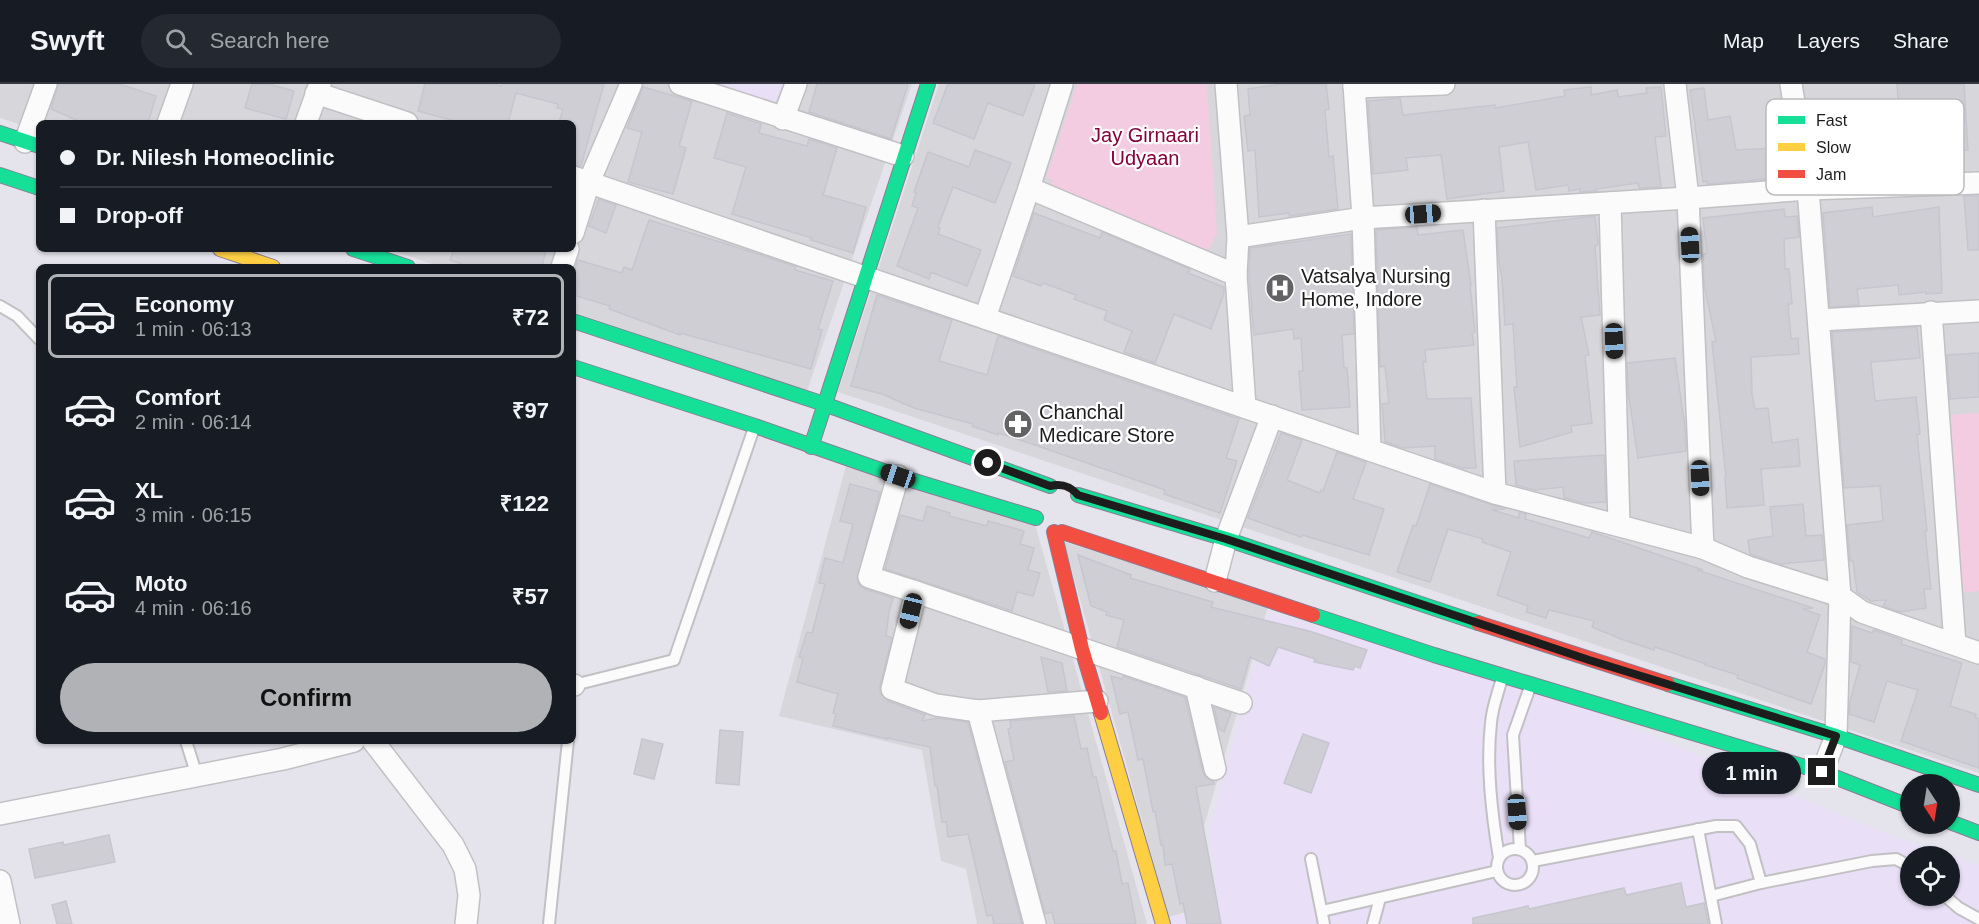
<!DOCTYPE html>
<html lang="en">
<head>
<meta charset="utf-8">
<style>
  body { margin:0; font-family:Arial,sans-serif; background:#242831; color:#f1f3f6; height:100vh; display:flex; flex-direction:column; font-size:22px; white-space:nowrap }
  * { box-sizing:border-box; margin:0 }
  p { font-size:20px; color:#9ea1a6 }
  .icon { flex:none; width:33px; height:33px; fill:none; stroke:currentColor; stroke-width:2; stroke-linecap:round; stroke-linejoin:round }
  .map { position:relative; flex:1; overflow:hidden }
  .details { position:absolute; left:36px; top:180px; width:540px; height:480px; display:flex; flex-direction:column; background:#171b24; border-radius:9px; box-shadow:0 2px 4px #0004 }
  .details>* { flex:none }
  .banner { position:absolute; left:36px; top:36px; width:540px; height:132px; border-radius:9px; box-shadow:0 2px 4px #0004; display:grid; align-content:center; height:132px; padding:0 24px; background:#171b24 }
  .needle { width:39px; rotate:168deg }
  .controls { position:absolute; left:1900px; top:690px; display:grid; gap:12px }
  .controls a { display:grid; place-items:center; width:60px; height:60px; border-radius:50%; background:#171b24; box-shadow:0 2px 4px #0004; font-size:30px }
  .end { position:absolute; width:27px; height:27px; margin:-14px; border:8px solid #1d1d1d; background:#fff; box-shadow:0 0 0 3px #fff }
  .from { border-radius:50% }
  .bubble { position:absolute; height:42px; border-radius:21px; background:#171b24; box-shadow:0 2px 4px #0004; font-size:20px; font-weight:700; line-height:42px; text-align:center }
  .car { position:absolute; width:18px; height:36px; margin:-18px -9px; border-radius:8px; box-shadow:0 0 4px 2px #0007; background:linear-gradient(#222 24%,#8ab4d8 0 40%,#222 0 76%,#8ab4d8 0 86%,#222 0) }
  .banner b { display:flex; align-items:center; gap:21px; height:57px; font-size:22px }
  .banner b+b { border-top:2px solid #363941 }
  .banner i { width:15px; height:15px; background:#f1f3f6 }
  ul { padding:10px 0 0; list-style:none }
  li { display:flex; align-items:center; gap:18px; height:84px; margin:0 12px 9px; padding:0 12px; border:3px solid transparent; border-radius:9px }
  li div { flex:1 }
  li b { display:block; font-size:22px }
  li em { font-style:normal; font-weight:700 }
  li.on { border-color:#b1b2b5 }
  li>.icon { width:54px; height:54px; stroke-width:1.5 }
  .action { display:flex; gap:12px; margin-top:auto; padding:12px 24px }
  .action a { flex:1; height:69px; border-radius:36px; background:#b1b2b5; color:#111; font-size:24px; font-weight:700; line-height:69px; text-align:center }
  header { display:flex; align-items:center; gap:36px; box-sizing:border-box; height:84px; padding:0 30px; background:#171b24; border-bottom:2px solid #363941 }
  header strong { font-size:28px }
  nav { display:flex; gap:33px; margin-inline-start:auto; font-size:21px }
  .search { width:420px; height:54px; background:#242831; display:flex; align-items:center; gap:15px; box-sizing:border-box; padding:0 21px; border-radius:33px; color:#9ea1a6; font-size:22px }
  .map>svg:first-child { display:block }
  .residential { fill:#d7d6db }
  .education { fill:#e9dff6; fill-rule:evenodd }
  .park { fill:#f3cce1 }
  .building { fill:#ceced4; stroke:#c6c6cf; stroke-width:1.5 }
  .lines { fill:none; stroke-linecap:round; stroke-linejoin:round }
  .lane-casing { stroke:#c1c1c4; stroke-width:14 }
  .street-casing { stroke:#c1c1c4; stroke-width:24 }
  .fast-casing { stroke:#8a7c97; stroke-width:16 }
  .slow-casing { stroke:#8a7c97; stroke-width:16 }
  .jam-casing { stroke:#8a7c97; stroke-width:16 }
  .lane { stroke:#fbfbfc; stroke-width:10 }
  .street { stroke:#fbfbfc; stroke-width:21 }
  .fast { stroke:#16e098; stroke-width:14 }
  .slow { stroke:#ffcf43; stroke-width:14 }
  .jam { stroke:#f24e42; stroke-width:14 }
  .route { stroke:#1d1d1d; stroke-width:8 }
  .labels { text-anchor:middle; dominant-baseline:central; stroke-width:4.5; stroke-linejoin:round; paint-order:stroke }
  .park-label { font-size:20px; fill:#85013b; stroke:#fff }
  .poi-label { font-size:20px; fill:#1d1d1d; stroke:#fff; text-anchor:start }
  .key { fill:#fff; stroke:#bbb; stroke-width:1.5 }
  .key-label { font-size:16px; fill:#1d1d1d }
</style>
</head>
<body>
<header>
<strong>Swyft</strong>
<div class="search"><svg class="icon" aria-label="search" viewBox="0 0 24 24"><circle cx="10" cy="10" r="6"/><path d="M15 15l6 6"/></svg>Search here</div>
<nav><a>Map</a><a>Layers</a><a>Share</a></nav>
</header>
<div class="map">
<svg width="1979" height="840" viewBox="0 0 1979 840">
  <rect width="100%" height="100%" fill="#e5e4ec"/>
  <g class="residential">
    <path d="M0 0H912L807 307 573 228V183H441L387 165H573V39H39V47L0 34Z"/>
    <path d="M939 0H1979V689L838 308Z"/>
    <path d="M846 382 1035 440 1147 840H977L966 785 941 777 922 666 779 632Z"/>
    <path d="M1064 458 1268 522 1202 749 1216 819 1169 833Z"/>
  </g>
  <g class="education">
    <path d="M714 0H783L775 20Z"/>
    <path d="M1269 528 1579 621 1887 750 1979 781V840H1166L1164 835 1219 821 1209 748ZM1911 772H1950V812H1911Z"/>
  </g>
  <g class="park">
    <path d="M1077 0H1207L1217 150 1206 169 1050 102 1052 96 1046 94Z"/>
    <path d="M1979 329V507L1959 509 1950 331Z"/>
  </g>
  <g class="building">
    <path d="M58 0H119L156 12 148 39H83L51 25Z"/>
    <path d="M252 0H269L294 7 286 35 245 24Z"/>
    <path d="M425 0H494L501 2 502 0H604L581 82 573 81V39H559L563 25 557 24 558 20 516 9 508 39H462L418 27Z"/>
    <path d="M817 0H908L891 55 809 28Z"/>
    <path d="M948 0H1035L1023 32 988 19 974 55 933 39Z"/>
    <path d="M1282 0H1326L1329 25 1325 26 1329 73 1333 72 1338 125 1289 132V129L1259 133 1255 66 1248 67 1244 32 1250 31 1248 5Z"/>
    <path d="M1897 0H1964L1968 66 1943 68 1944 86 1877 90 1876 72 1845 74 1842 41 1873 39V32L1899 28Z"/>
    <path d="M643 3 692 17 679 62 686 64 673 110 628 98 642 48 627 44Z"/>
    <path d="M1591 3V11L1617 6 1618 13 1647 9 1646 4 1661 3 1666 52 1655 53 1661 103 1639 104 1638 99 1596 105 1597 107 1580 108V105L1569 107 1568 101 1536 106 1528 58 1499 63 1504 107 1447 115 1441 71 1406 74 1408 86 1373 90 1368 17 1400 14 1403 31 1495 21V24L1565 12 1564 6Z"/>
    <path d="M1704 4 1708 36 1730 32 1736 66 1776 64 1777 94 1707 100V97L1703 98 1690 6Z"/>
    <path d="M727 29 761 40 759 49 807 62 809 55 837 64 823 111 866 123 853 169 811 156 812 154 732 130 746 83 714 74Z"/>
    <path d="M975 66 1011 79 995 119 953 103 938 143 940 144 938 150 981 166 967 202 931 188 929 195 897 182 918 124 912 122 916 109 914 108 928 68 969 83Z"/>
    <path d="M1964 112H1979V166H1968Z"/>
    <path d="M599 115 616 121 606 149 589 142Z"/>
    <path d="M1872 123 1873 133 1939 123 1942 209 1926 210V208L1899 211 1898 201 1857 205 1859 221 1830 223 1823 129Z"/>
    <path d="M1784 125 1785 133 1797 132 1799 153 1784 155 1785 185H1789L1792 220H1788L1791 255 1798 254 1799 270 1751 273 1752 310 1755 325 1768 324 1772 359 1798 355 1800 382 1761 385 1764 421 1727 424 1725 393H1726L1712 258 1716 257 1704 201 1703 170 1707 169 1703 134Z"/>
    <path d="M1034 129 1100 154 1102 148 1190 185 1188 189 1224 203V209L1211 245 1174 230 1155 279 1124 268 1132 247 1104 236 1107 227 1074 215 1076 211 1043 199 1041 202 1013 192Z"/>
    <path d="M1595 132 1598 158V161L1595 162 1600 231 1581 233 1589 271 1585 272 1592 339 1571 342 1572 348 1520 363 1514 303H1517L1513 240 1505 241 1502 195 1499 178 1497 144Z"/>
    <path d="M649 136 755 169 796 183 795 186 833 197 818 245 822 246 811 285 680 249V251L609 225 610 222 573 211V191L578 176 622 189 624 183 632 186Z"/>
    <path d="M1417 143 1418 151 1463 146 1471 201H1470L1475 248 1472 249 1474 261 1425 266 1426 278H1423L1427 315 1471 314 1476 384H1462L1435 375V362L1404 364 1385 358 1382 320 1389 319 1385 282 1380 283 1376 146Z"/>
    <path d="M1351 150 1354 250 1342 251 1344 284H1347L1350 323 1302 326 1299 287H1303L1301 254 1294 255 1293 245 1254 251 1249 191 1250 164Z"/>
    <path d="M454 165H546L542 183H470L450 176Z"/>
    <path d="M877 211 952 236 939 277 987 291 998 252 1239 335 1226 374 1237 377 1220 429 1164 410 1165 406 1032 360 998 349V351L972 342 973 340 914 324 882 310 851 302Z"/>
    <path d="M1917 243 1920 274 1871 278 1875 317 1916 313 1920 350H1917L1927 447H1925L1931 505H1924L1926 524 1899 528 1883 522 1886 516 1871 517 1857 508 1853 477H1850L1847 441 1883 437 1880 402 1844 404 1832 248Z"/>
    <path d="M1979 269V313L1950 315 1947 271Z"/>
    <path d="M1675 274 1685 343 1686 367 1638 374 1628 307 1627 279Z"/>
    <path d="M1281 349 1302 356 1287 396 1320 409 1321 406 1323 407 1337 368 1366 378 1353 415 1384 425 1369 471 1302 451 1301 453 1248 434Z"/>
    <path d="M1604 371 1606 418 1584 419 1564 414 1563 403 1535 406 1516 401 1514 377Z"/>
    <path d="M850 400 880 408 857 495 859 501 865 505 893 514 889 528 886 552 892 554 880 602V609L888 617 925 631 922 637 938 634 968 638 1022 840H994L992 831 987 832 968 750 948 753 946 738H942L937 702H935L930 663 887 654V655L833 642 836 630 833 629 838 610 797 598 803 574 799 573 807 548 812 549 825 500 819 499 825 474 843 479 853 440 840 437Z"/>
    <path d="M1430 400 1505 425 1492 426 1519 434V428L1526 430 1525 435 1589 454 1592 448 1703 486H1697L1813 524 1803 525 1820 531 1807 568 1825 575V580L1811 620 1737 594 1738 591 1705 581 1706 580 1655 563 1654 566 1621 555 1592 543 1594 537 1549 526 1546 534 1526 528 1528 522 1497 511 1511 468 1482 458 1483 455 1448 445 1430 498 1397 488 1413 441 1416 442Z"/>
    <path d="M1803 420 1806 452 1822 451 1824 476 1779 480 1750 470 1748 456 1773 452 1770 423Z"/>
    <path d="M927 422 950 429 949 432 987 442 988 437 1024 447 1020 460 1034 464 1028 486 1040 489 1033 512 1017 508 1012 527 885 485 900 431 923 437Z"/>
    <path d="M1078 471 1131 491 1130 494 1213 518 1211 523 1309 547 1367 566 1360 584 1355 582 1353 586 1314 578 1315 575 1278 563 1269 582 1250 573 1241 605 1117 563 1124 536 1106 531 1107 528 1091 522Z"/>
    <path d="M1852 542 1872 549 1874 546 1902 556 1901 560 1962 579 1950 622 1976 630 1975 633 1979 635V684L1901 657 1918 606 1887 597 1874 638 1849 630 1850 617 1860 581 1851 578Z"/>
    <path d="M1041 573 1062 579 1067 607 1048 608Z"/>
    <path d="M1111 592 1122 595 1123 592 1185 613 1203 688 1205 693 1213 697 1214 700 1196 703 1221 840H1187L1183 819 1180 820 1172 780 1165 781 1163 761H1161L1155 727 1153 728 1143 675 1138 676 1128 628 1120 630Z"/>
    <path d="M1214 623 1231 629 1224 648 1219 645Z"/>
    <path d="M1074 632 1081 665 1087 664 1093 693H1096L1113 767H1116L1122 800 1128 799 1136 840H1055L1052 828 1045 830 1005 678 1014 676 1008 645 1011 644 1010 637Z"/>
    <path d="M720 646 743 648 739 701 716 699Z"/>
    <path d="M1303 650 1329 659 1311 709 1284 699Z"/>
    <path d="M642 655 663 660 654 695 634 690Z"/>
    <path d="M109 751 115 778 35 794 29 765 63 758 64 761Z"/>
    <path d="M1681 799 1686 823 1704 819 1708 840H1473V834L1528 822 1529 825 1624 804 1626 811Z"/>
    <path d="M66 817 72 840H57L52 821Z"/>
  </g>
  <g class="lines">
    <g class="lane-casing">
      <g id="lane">
        <path d="M0 222 17 232 39 255"/>
        <path d="M573 603 574 601 674 576 754 344"/>
        <path d="M186 657 197 692"/>
        <path d="M1698 745 1716 840"/>
        <circle cx="1515" cy="783" r="18"/>
        <path d="M1520 765 1513 651 1531 600"/>
        <path d="M1499 774C1492 731 1486 683 1491 639 1492 624 1498 609 1502 594"/>
        <path d="M1311 775 1324 840"/>
        <path d="M1533 777 1716 742H1736L1750 760 1761 799 1872 777 1896 775 1911 783"/>
        <path d="M1711 812 1761 799"/>
        <path d="M1945 812 1959 824 1979 835"/>
        <path d="M1322 827 1497 787"/>
        <path d="M549 840 568 657"/>
        <path d="M1373 840 1380 814"/>
      </g>
    </g>
    <g class="street-casing">
      <g id="street">
        <path d="M680 0 903 72"/>
        <path d="M1226 0 1238 153 1236 191 1245 323"/>
        <path d="M1354 0 1363 134 1370 366"/>
        <path d="M1675 0 1688 114 1703 464"/>
        <path d="M1791 0 1808 105 1840 512 1836 652 1822 688"/>
        <path d="M1354 3 1444 0"/>
        <path d="M316 9 407 39"/>
        <path d="M783 35 796 0"/>
        <path d="M168 39 182 0"/>
        <path d="M306 39 320 0"/>
        <path d="M25 58 46 0"/>
        <path d="M573 93 1495 409 1703 464 1748 483 1840 512 1862 528 1979 569"/>
        <path d="M1029 104 1236 191"/>
        <path d="M1610 119 1619 441"/>
        <path d="M1484 126 1495 409"/>
        <path d="M573 149 589 98 631 0"/>
        <path d="M1238 153 1363 134 1688 114 1808 105 1979 99"/>
        <path d="M562 183 568 165"/>
        <path d="M1931 228 1955 560"/>
        <path d="M985 234 1029 104 1062 0"/>
        <path d="M1819 236 1979 227"/>
        <path d="M898 392 869 493 916 508 1241 619"/>
        <path d="M1215 497 1226 455 1272 332"/>
        <path d="M916 508 892 605 936 621 978 627 1097 617"/>
        <path d="M573 601H574"/>
        <path d="M1196 603 1215 685"/>
        <path d="M978 627 1035 840"/>
        <path d="M373 657 453 761 465 785 469 811 466 840"/>
        <path d="M0 730 283 675 354 657"/>
        <path d="M0 797 9 840"/>
      </g>
    </g>
    <g class="fast-casing">
      <g id="fast">
        <path d="M0 49 39 62"/>
        <path d="M0 91 39 104"/>
        <path d="M353 165 408 183"/>
        <path d="M573 237 824 320 1050 402"/>
        <path d="M573 283 755 342 898 392 1036 434"/>
        <path d="M811 363 928 0"/>
        <path d="M1078 411 1226 455 1478 539"/>
        <path d="M1313 531 1434 571 1822 688 1911 723"/>
        <path d="M1668 600 1836 652 1979 701"/>
        <path d="M1950 738 1979 749"/>
      </g>
    </g>
    <g class="slow-casing">
      <g id="slow">
        <path d="M220 165 273 183"/>
        <path d="M1101 629 1163 840"/>
      </g>
    </g>
    <g class="jam-casing">
      <g id="jam">
        <path d="M1054 448 1082 565 1101 629"/>
        <path d="M1062 448 1313 531"/>
        <path d="M1478 539 1668 600"/>
      </g>
    </g>
    <use href="#lane" class="lane"/>
    <use href="#street" class="street"/>
    <use href="#fast" class="fast"/>
    <use href="#slow" class="slow"/>
    <use href="#jam" class="jam"/>
  </g>
  <g class="lines">
    <path class="route" d="M988 379 1050 402C1062 399 1070 402 1078 411L1226 455 1589 576 1836 652 1822 688"/>
  </g>
  <defs>
    <g id="hospital-disc" transform="scale(1.5)"><circle r="9.5" fill="#636365" stroke="#fff"/><path d="M-5-5h3v3.5h4V-5h3V5h-3V1.5h-4V5h-3Z" fill="#fff"/></g>
    <g id="pharmacy-disc" transform="scale(1.5)"><circle r="9.5" fill="#636365" stroke="#fff"/><path d="M-2-6h4v4h4v4h-4v4h-4v-4h-4v-4h4Z" fill="#fff"/></g>
  </defs>
  <g fill-rule="evenodd">
    <use href="#hospital-disc" x="1280" y="204"/>
    <use href="#pharmacy-disc" x="1018" y="340"/>
  </g>
  <g class="labels">
    <g class="park-label">
      <text x="1145" y="51">Jay Girnaari<tspan x="1145" dy="23">Udyaan</tspan></text>
    </g>
    <g class="poi-label">
      <text x="1301" y="192">Vatsalya Nursing<tspan x="1301" dy="23">Home, Indore</tspan></text>
      <text x="1039" y="328">Chanchal<tspan x="1039" dy="23">Medicare Store</tspan></text>
    </g>
  </g>
  <rect x="1766" y="15" width="198" height="96" rx="9" class="key"/>
  <rect x="1778" y="32" width="27" height="8" fill="#16e098"/>
  <rect x="1778" y="59" width="27" height="8" fill="#ffcf43"/>
  <rect x="1778" y="86" width="27" height="8" fill="#f24e42"/>
  <g class="key-label">
    <text x="1816" y="42">Fast</text>
    <text x="1816" y="69">Slow</text>
    <text x="1816" y="96">Jam</text>
  </g>
</svg>
<div class="controls">
<a><svg class="needle" viewBox="-14 -14 28 28"><path d="M0-13l5 13h-10z" fill="#e53935"/><path d="M0 13l5-13h-10z" fill="#9ea1a6"/></svg></a>
<a><svg class="icon" aria-label="locate" viewBox="0 0 24 24"><circle cx="12" cy="12" r="6"/><path d="M12 2v4M12 18v4M2 12h4M18 12h4"/></svg></a>
</div>
<i class="end from" style="left:988px;top:379px"></i>
<i class="end" style="left:1822px;top:688px"></i>
<div class="bubble" style="left:1702px;top:668px;width:99px">1 min</div>
<i class="car" style="left:1423px;top:130px;rotate:86deg"></i>
<i class="car" style="left:1690px;top:161px;rotate:357deg"></i>
<i class="car" style="left:1614px;top:257px;rotate:178deg"></i>
<i class="car" style="left:898px;top:392px;rotate:289deg"></i>
<i class="car" style="left:1700px;top:394px;rotate:177deg"></i>
<i class="car" style="left:911px;top:527px;rotate:194deg"></i>
<i class="car" style="left:1517px;top:728px;rotate:176deg"></i>
<div class="banner">
<b><i class="from"></i>Dr. Nilesh Homeoclinic</b>
<b><i></i>Drop-off</b>
</div>
<section class="details">
<ul>
<li class="on"><svg class="icon" aria-label="car" viewBox="0 0 24 24"><path d="M5 17H2v-5l4-1 3-4h7l3 4 3 1v5h-3M9 17h6M6 11h13"/><circle cx="7" cy="17" r="2"/><circle cx="17" cy="17" r="2"/></svg><div><b>Economy</b><p>1 min · 06:13</p></div><em>₹72</em></li>
<li><svg class="icon" aria-label="car" viewBox="0 0 24 24"><path d="M5 17H2v-5l4-1 3-4h7l3 4 3 1v5h-3M9 17h6M6 11h13"/><circle cx="7" cy="17" r="2"/><circle cx="17" cy="17" r="2"/></svg><div><b>Comfort</b><p>2 min · 06:14</p></div><em>₹97</em></li>
<li><svg class="icon" aria-label="car" viewBox="0 0 24 24"><path d="M5 17H2v-5l4-1 3-4h7l3 4 3 1v5h-3M9 17h6M6 11h13"/><circle cx="7" cy="17" r="2"/><circle cx="17" cy="17" r="2"/></svg><div><b>XL</b><p>3 min · 06:15</p></div><em>₹122</em></li>
<li><svg class="icon" aria-label="car" viewBox="0 0 24 24"><path d="M5 17H2v-5l4-1 3-4h7l3 4 3 1v5h-3M9 17h6M6 11h13"/><circle cx="7" cy="17" r="2"/><circle cx="17" cy="17" r="2"/></svg><div><b>Moto</b><p>4 min · 06:16</p></div><em>₹57</em></li>
</ul>
<div class="action"><a>Confirm</a></div>
</section>
</div>
</body>
</html>
